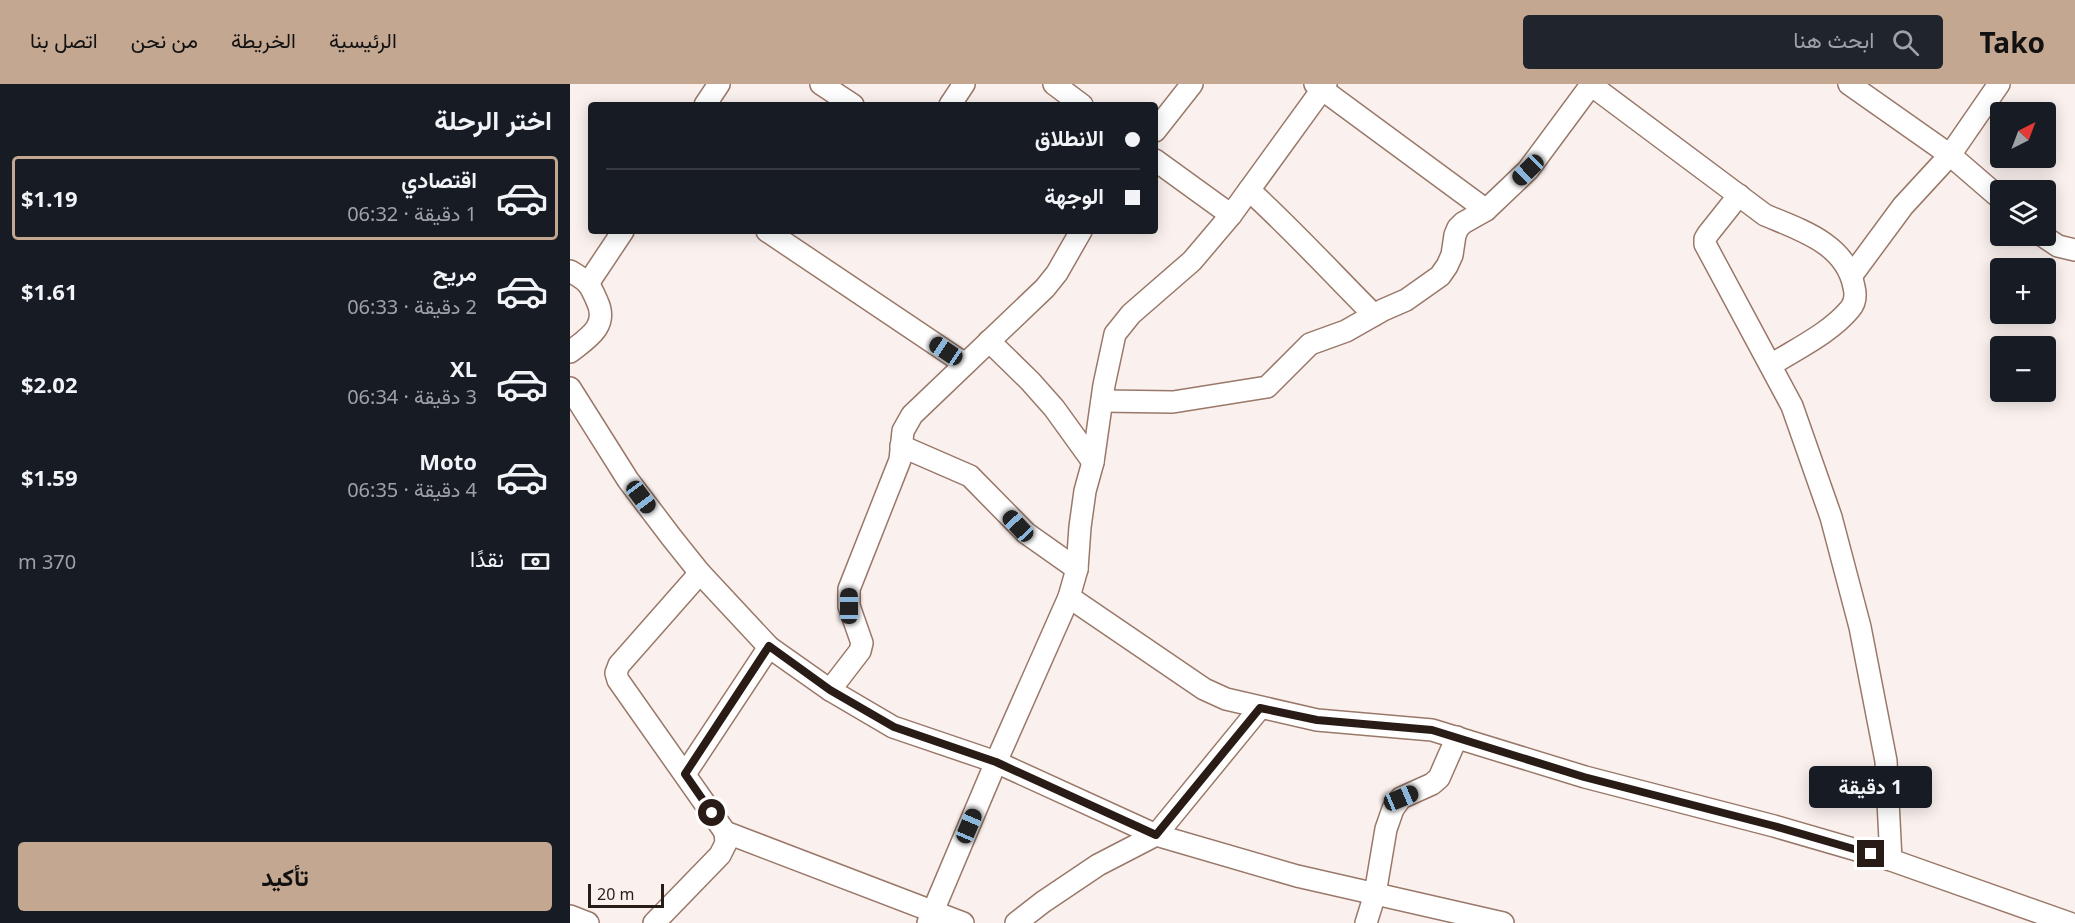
<!DOCTYPE html>
<html lang="ar">
<head>
<meta charset="utf-8">
<style>
  body { margin:0; font-family:"Noto Sans",Vazirmatn,sans-serif; background:#20242c; color:#f1f3f6; direction:rtl; height:100vh; display:flex; flex-direction:column; font-size:22px; white-space:nowrap }
  * { box-sizing:border-box; margin:0 }
  p { font-size:20px; color:#9ea1a6 }
  .icon { flex:none; width:33px; height:33px; fill:none; stroke:currentColor; stroke-width:2; stroke-linecap:round; stroke-linejoin:round }
  .map { position:relative; flex:1; overflow:hidden; direction:ltr }
  .details { display:flex; flex-direction:column; background:#171b24; width:570px }
  .details>* { flex:none }
  .guide { position:absolute; left:18px; top:18px; width:570px; height:132px; border-radius:6px; box-shadow:0 3px 15px #0003; direction:rtl; display:grid; align-content:center; height:132px; padding:0 18px; background:#171b24 }
  .needle { width:39px; rotate:42deg }
  .controls { position:absolute; left:1420px; top:18px; display:grid; gap:12px }
  .controls a { display:grid; place-items:center; width:66px; height:66px; border-radius:6px; background:#171b24; box-shadow:0 3px 15px #0003; font-size:30px }
  .scale { position:absolute; left:18px; bottom:15px; width:76px; box-sizing:border-box; padding-left:6px; border:3px solid #291b16; border-top:0; font-size:16px; line-height:21px; white-space:nowrap; color:#291b16; -webkit-text-stroke:4px #faf1ee; paint-order:stroke }
  .end { position:absolute; width:27px; height:27px; margin:-14px; border:8px solid #291b16; background:#fff; box-shadow:0 0 0 3px #fff }
  .from { border-radius:50% }
  .bubble { position:absolute; height:42px; border-radius:6px; background:#171b24; box-shadow:0 3px 15px #0003; font-size:20px; font-weight:700; line-height:42px; text-align:center; direction:rtl }
  .car { position:absolute; width:18px; height:36px; margin:-18px -9px; border-radius:8px; box-shadow:0 0 4px 2px #0007; background:linear-gradient(#222 24%,#8ab4d8 0 40%,#222 0 76%,#8ab4d8 0 86%,#222 0) }
  .guide b { display:flex; align-items:center; gap:21px; height:57px; font-size:22px }
  .guide b+b { border-top:2px solid #363941 }
  .guide i { width:15px; height:15px; background:#f1f3f6 }
  ul { padding:0; list-style:none }
  li { display:flex; align-items:center; gap:18px; height:84px; margin:0 12px 9px; padding:0 6px; border:3px solid transparent; border-radius:6px }
  li div { flex:1 }
  li b { display:block; font-size:22px }
  li em { font-style:normal; font-weight:700 }
  li.on { border-color:#c4a791 }
  li>.icon { width:54px; height:54px; stroke-width:1.5 }
  h2 { padding:0 18px; font-size:27px; line-height:72px }
  .pay { display:flex; align-items:center; gap:15px; height:66px; padding:0 18px; font-size:22px }
  .pay p { margin-inline-start:auto }
  .cta { display:flex; gap:12px; margin-top:auto; padding:12px 18px }
  .cta a { flex:1; height:69px; border-radius:6px; background:#c4a791; color:#111; font-size:24px; font-weight:700; line-height:69px; text-align:center }
  header { display:flex; align-items:center; gap:36px; box-sizing:border-box; height:84px; padding:0 30px; background:#c4a791; color:#111 }
  header strong { font-size:28px }
  nav { display:flex; gap:33px; margin-inline-start:auto; font-size:21px }
  .search { width:420px; height:54px; background:#20242c; display:flex; align-items:center; gap:15px; box-sizing:border-box; padding:0 21px; border-radius:6px; color:#9ea1a6; font-size:22px }
  main { display:flex; flex:1; min-height:0 }
  .map>svg:first-child { display:block }
  .lines { fill:none; stroke-linecap:round; stroke-linejoin:round }
  .minor-casing { stroke:#9a7869; stroke-width:24 }
  .minor { stroke:#fff; stroke-width:21 }
  .route { stroke:#291b16; stroke-width:8 }
</style>
</head>
<body>
<header>
<strong>Tako</strong>
<div class="search"><svg class="icon" aria-label="search" viewBox="0 0 24 24"><circle cx="10" cy="10" r="6"/><path d="M15 15l6 6"/></svg>ابحث هنا</div>
<nav><a>الرئيسية</a><a>الخريطة</a><a>من نحن</a><a>اتصل بنا</a></nav>
</header>
<main>
<div class="map">
<svg width="1505" height="839" viewBox="0 0 1505 839">
  <rect width="100%" height="100%" fill="#faf1ee"/>
  <g class="lines">
    <g class="minor-casing">
      <g id="minor">
        <path d="M251 0 283 21"/>
        <path d="M484 0 512 21"/>
        <path d="M745 0 916 126"/>
        <path d="M1279 0 1380 71 1431 115"/>
        <path d="M135 21 149 0"/>
        <path d="M380 21 394 0"/>
        <path d="M585 47 622 0"/>
        <path d="M585 76 661 131"/>
        <path d="M679 106C723 146 762 189 804 231"/>
        <path d="M1169 111 1138 150 1135 155V160L1222 322 1261 433 1290 543 1316 677 1321 776"/>
        <path d="M197 147 395 280"/>
        <path d="M1473 152 1488 162 1505 166"/>
        <path d="M0 187C18 198 19 198 27 217 39 242 18 254 0 268"/>
        <path d="M1282 191 1333 122 1380 71 1429 0"/>
        <path d="M19 198 53 147"/>
        <path d="M419 257 460 297 484 324 523 378"/>
        <path d="M0 304 58 396 102 454 130 489 199 563 260 606 323 643 426 678 586 751 727 792 933 839"/>
        <path d="M532 317 603 318 697 303 740 260 776 247 813 226 836 216 870 192 877 182 882 171 885 151 888 144 893 139 916 126 958 86 1021 1 1195 131C1231 146 1276 160 1284 203 1286 211 1286 218 1280 225 1260 249 1228 264 1201 281"/>
        <path d="M331 362 400 392 456 449 507 485"/>
        <path d="M130 489 49 581 46 589 48 596 155 748"/>
        <path d="M499 513 634 605 656 615 747 636 862 646 1015 693 1204 742 1321 776 1499 839"/>
        <path d="M260 606 290 567 292 559 279 522V505L330 376 333 347 342 331 475 204 487 189 511 147"/>
        <path d="M115 690 199 563"/>
        <path d="M0 832 18 839"/>
        <path d="M84 839 150 771 156 759 155 748 393 839"/>
        <path d="M358 839 426 678 499 513 507 485 510 443 515 407 523 378 534 301 545 250 561 230 622 177 661 131 756 0"/>
        <path d="M446 839 473 818 528 781 586 751 690 624"/>
        <path d="M796 839 805 810 816 745 823 725 831 714 862 700 869 694 887 653"/>
      </g>
    </g>
    <use href="#minor" class="minor"/>
  </g>
  <g class="lines">
    <path class="route" d="M142 729 115 690 199 562 260 606 324 643 426 678 586 751 690 624 747 636 862 646 1014 693 1204 742 1301 770"/>
  </g>
</svg>
<div class="controls">
<a><svg class="needle" viewBox="-14 -14 28 28"><path d="M0-13l5 13h-10z" fill="#e53935"/><path d="M0 13l5-13h-10z" fill="#9ea1a6"/></svg></a>
<a><svg class="icon" aria-label="layers" viewBox="0 0 24 24"><path d="M12 4l9 5-9 5-9-5zM3 14l9 5 9-5"/></svg></a>
<a>+</a>
<a>−</a>
</div>
<div class="scale">20 m</div>
<i class="end from" style="left:142px;top:729px"></i>
<i class="end" style="left:1301px;top:770px"></i>
<div class="bubble" style="left:1239px;top:682px;width:123px">1 دقيقة</div>
<i class="car" style="left:958px;top:86px;rotate:226deg"></i>
<i class="car" style="left:376px;top:267px;rotate:304deg"></i>
<i class="car" style="left:71px;top:413px;rotate:143deg"></i>
<i class="car" style="left:448px;top:442px;rotate:317deg"></i>
<i class="car" style="left:279px;top:522px;rotate:0deg"></i>
<i class="car" style="left:831px;top:714px;rotate:67deg"></i>
<i class="car" style="left:399px;top:742px;rotate:23deg"></i>
<div class="guide">
<b><i class="from"></i>الانطلاق</b>
<b><i></i>الوجهة</b>
</div>
</div>
<section class="details">
<h2>اختر الرحلة</h2>
<ul>
<li class="on"><svg class="icon" aria-label="car" viewBox="0 0 24 24"><path d="M5 17H2v-5l4-1 3-4h7l3 4 3 1v5h-3M9 17h6M6 11h13"/><circle cx="7" cy="17" r="2"/><circle cx="17" cy="17" r="2"/></svg><div><b>اقتصادي</b><p>1 دقيقة · 06:32</p></div><em>$1.19</em></li>
<li><svg class="icon" aria-label="car" viewBox="0 0 24 24"><path d="M5 17H2v-5l4-1 3-4h7l3 4 3 1v5h-3M9 17h6M6 11h13"/><circle cx="7" cy="17" r="2"/><circle cx="17" cy="17" r="2"/></svg><div><b>مريح</b><p>2 دقيقة · 06:33</p></div><em>$1.61</em></li>
<li><svg class="icon" aria-label="car" viewBox="0 0 24 24"><path d="M5 17H2v-5l4-1 3-4h7l3 4 3 1v5h-3M9 17h6M6 11h13"/><circle cx="7" cy="17" r="2"/><circle cx="17" cy="17" r="2"/></svg><div><b>XL</b><p>3 دقيقة · 06:34</p></div><em>$2.02</em></li>
<li><svg class="icon" aria-label="car" viewBox="0 0 24 24"><path d="M5 17H2v-5l4-1 3-4h7l3 4 3 1v5h-3M9 17h6M6 11h13"/><circle cx="7" cy="17" r="2"/><circle cx="17" cy="17" r="2"/></svg><div><b>Moto</b><p>4 دقيقة · 06:35</p></div><em>$1.59</em></li>
</ul>
<div class="pay"><svg class="icon" aria-label="cash" viewBox="0 0 24 24"><path d="M3 7h18v10H3z"/><circle cx="12" cy="12" r="2"/></svg>نقدًا<p>370 m</p></div>
<div class="cta"><a>تأكيد</a></div>
</section>
</main>
</body>
</html>
